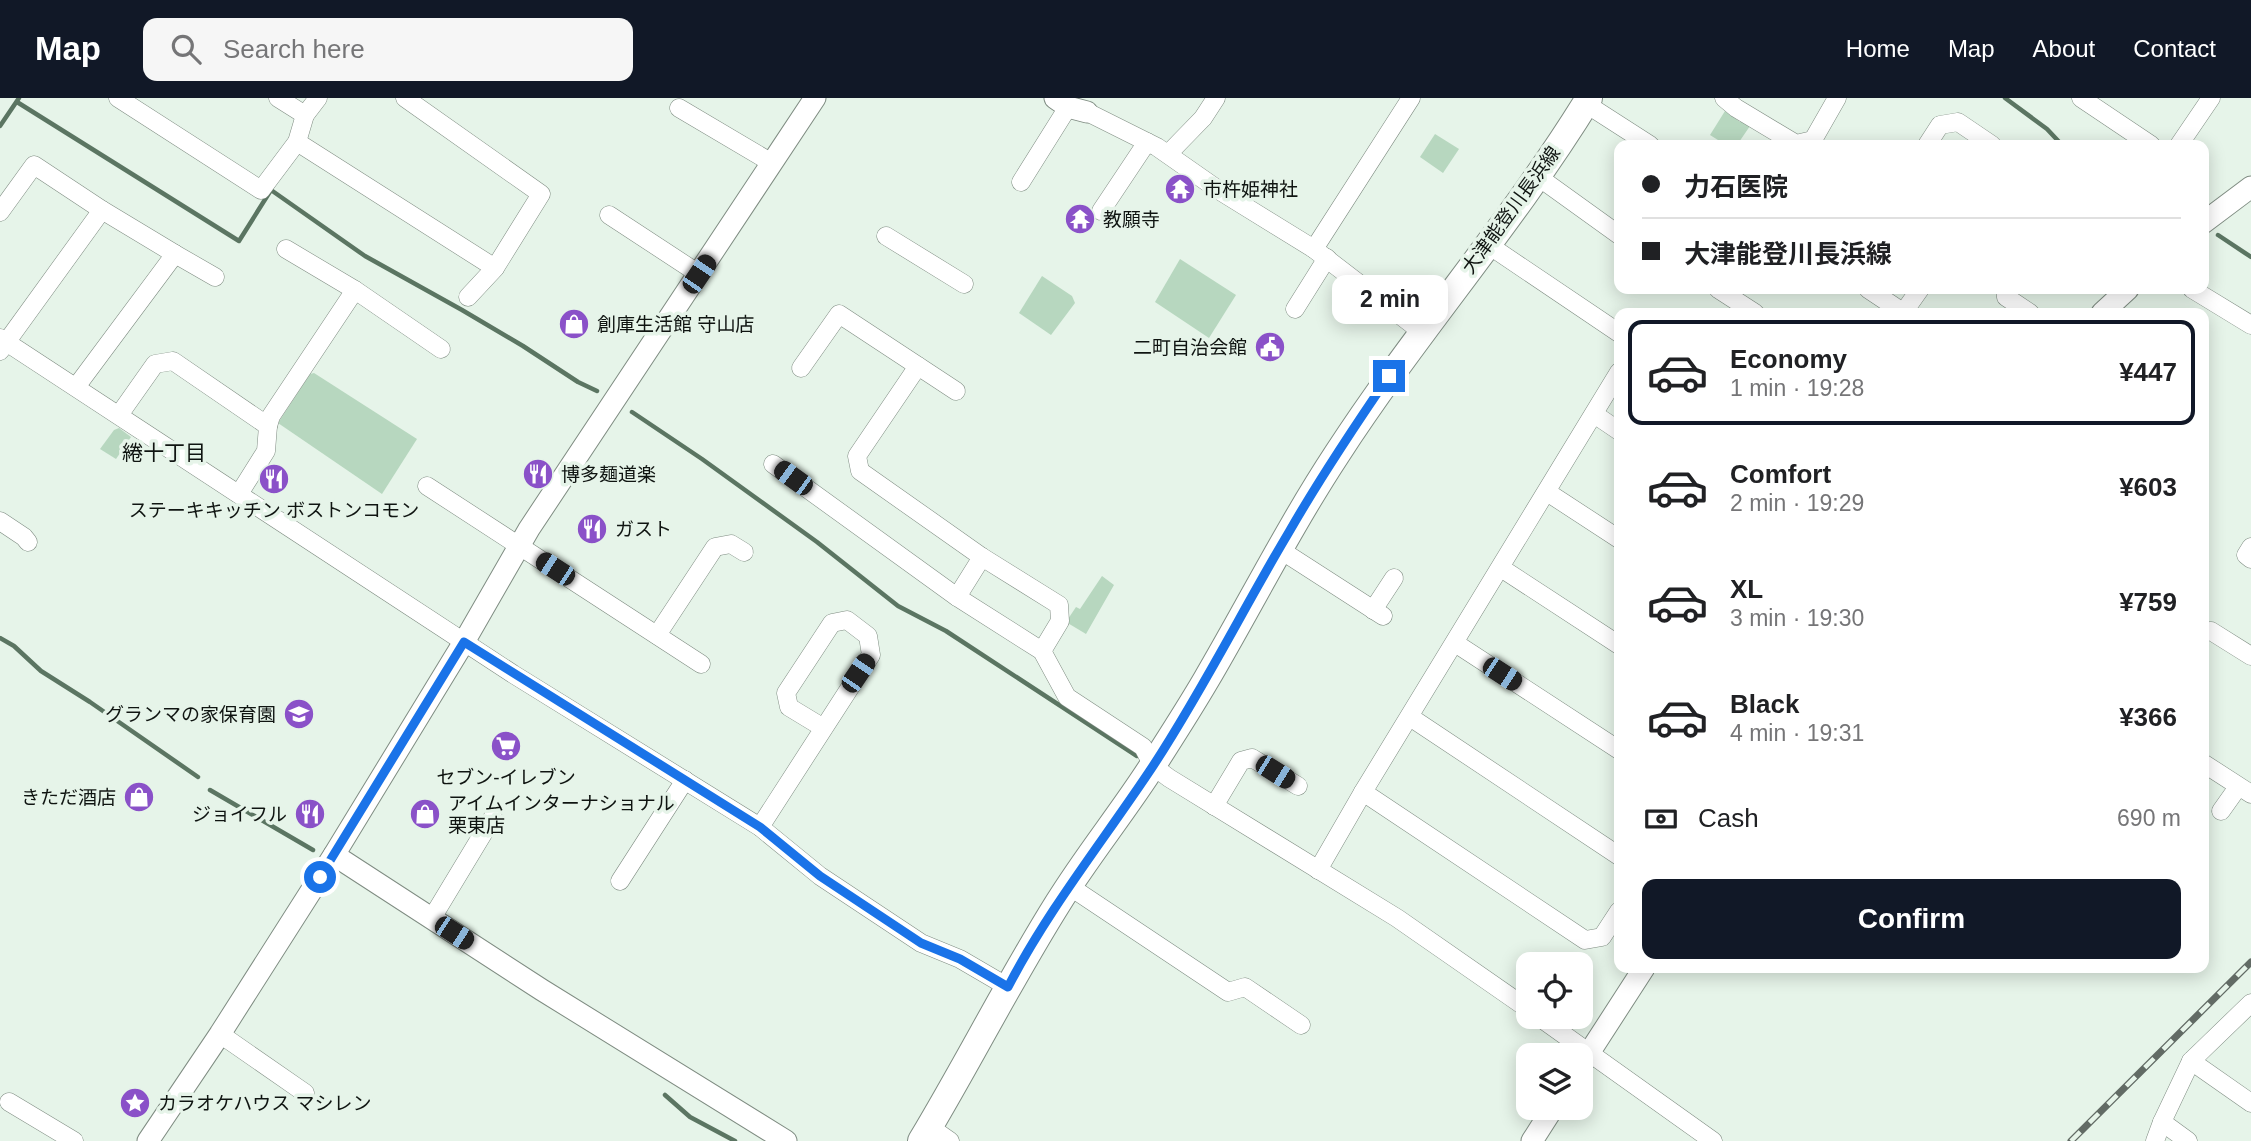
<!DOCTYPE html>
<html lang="en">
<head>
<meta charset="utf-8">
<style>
  body { margin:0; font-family:Helvetica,"Noto Sans JP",sans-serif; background:#f6f6f6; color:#202124; height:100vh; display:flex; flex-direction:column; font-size:26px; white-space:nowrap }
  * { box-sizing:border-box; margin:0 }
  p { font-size:23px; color:#757577 }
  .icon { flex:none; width:38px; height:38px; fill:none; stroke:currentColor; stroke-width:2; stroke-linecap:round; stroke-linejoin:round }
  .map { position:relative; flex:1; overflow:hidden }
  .details { position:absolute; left:1614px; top:210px; width:595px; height:665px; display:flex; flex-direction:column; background:#fff; border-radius:14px; box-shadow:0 4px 18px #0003 }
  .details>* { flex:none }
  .hud { position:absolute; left:1614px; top:42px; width:595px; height:154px; border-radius:14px; box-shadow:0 4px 18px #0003; display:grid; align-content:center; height:154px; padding:0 28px; background:#fff }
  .controls { position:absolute; left:1516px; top:854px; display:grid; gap:14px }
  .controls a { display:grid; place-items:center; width:77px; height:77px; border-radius:14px; background:#fff; box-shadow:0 4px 18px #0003; font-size:35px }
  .end { position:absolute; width:32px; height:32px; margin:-16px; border:9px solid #1a73e8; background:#fff; box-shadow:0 0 0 4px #fff }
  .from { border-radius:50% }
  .bubble { position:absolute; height:49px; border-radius:14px; background:#fff; box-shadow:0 4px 18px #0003; font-size:23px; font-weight:700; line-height:49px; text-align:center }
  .car { position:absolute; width:21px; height:42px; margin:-21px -10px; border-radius:9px; box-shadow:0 0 5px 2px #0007; background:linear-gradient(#222 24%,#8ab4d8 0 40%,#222 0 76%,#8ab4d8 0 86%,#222 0) }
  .hud b { display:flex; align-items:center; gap:24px; height:66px; font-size:26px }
  .hud b+b { border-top:2px solid #e0e0e0 }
  .hud i { width:18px; height:18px; background:#202124 }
  ul { padding:12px 0 0; list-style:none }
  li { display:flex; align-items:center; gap:21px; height:105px; margin:0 14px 10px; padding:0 14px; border:4px solid transparent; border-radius:14px }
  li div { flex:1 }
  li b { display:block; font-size:26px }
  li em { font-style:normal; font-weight:700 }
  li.current { border-color:#111827 }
  li>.icon { width:63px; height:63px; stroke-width:1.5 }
  .pay { display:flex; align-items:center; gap:18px; height:77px; padding:0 28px; font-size:26px }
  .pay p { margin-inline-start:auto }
  .button { display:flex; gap:14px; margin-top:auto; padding:14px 28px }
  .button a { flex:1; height:80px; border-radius:14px; background:#111827; color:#fff; font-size:28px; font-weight:700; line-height:80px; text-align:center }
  header { display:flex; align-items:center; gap:42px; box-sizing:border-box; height:98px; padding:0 35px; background:#111827; color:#fff }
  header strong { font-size:33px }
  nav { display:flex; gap:38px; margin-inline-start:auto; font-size:24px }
  .search { width:490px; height:63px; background:#f6f6f6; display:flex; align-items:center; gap:18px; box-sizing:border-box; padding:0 24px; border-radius:14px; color:#757577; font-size:26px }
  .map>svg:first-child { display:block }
  .green { fill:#b7d7bf }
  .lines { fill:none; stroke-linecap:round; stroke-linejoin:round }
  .stream { stroke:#5b7562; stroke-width:4.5 }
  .minor-casing { stroke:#7f8c82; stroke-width:19 }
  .tertiary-casing { stroke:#7f8c82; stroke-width:23 }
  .primary-casing { stroke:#7f8c82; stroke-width:28 }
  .minor { stroke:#fff; stroke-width:18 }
  .tertiary { stroke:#fff; stroke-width:21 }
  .primary { stroke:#fff; stroke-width:26 }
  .rail-casing { stroke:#626b65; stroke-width:7 }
  .rail { stroke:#e6f4e9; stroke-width:4.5; stroke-dasharray:13; stroke-linecap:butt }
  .route { stroke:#1a73e8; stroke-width:9 }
  .labels { text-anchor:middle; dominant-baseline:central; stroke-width:7; stroke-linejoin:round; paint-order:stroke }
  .poi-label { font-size:19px; fill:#0f1411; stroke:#e6f4e9; text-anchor:start }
  .street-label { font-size:19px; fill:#0f1411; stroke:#e6f4e9 }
  .neighbourhood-label { font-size:21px; fill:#0f1411; stroke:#e6f4e9 }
</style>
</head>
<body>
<header>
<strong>Map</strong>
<div class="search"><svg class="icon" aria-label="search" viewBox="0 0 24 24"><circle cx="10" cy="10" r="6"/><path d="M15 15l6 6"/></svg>Search here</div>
<nav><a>Home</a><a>Map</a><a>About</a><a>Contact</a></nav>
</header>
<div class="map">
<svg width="2251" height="1043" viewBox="0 0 2251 1043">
  <rect width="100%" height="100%" fill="#e6f4e9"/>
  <g class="green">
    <path d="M1725 13 1740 24 1742 22 1750 28 1737 47H1726L1710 37Z"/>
    <path d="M1435 36 1459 51 1443 75 1420 59Z"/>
    <path d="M1180 161 1236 197 1209 240 1155 204Z"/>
    <path d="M1042 178 1072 198 1075 205 1051 237 1019 215Z"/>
    <path d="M314 275 417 341 382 396 278 325 310 276Z"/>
    <path d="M119 330 131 339 116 361 100 351 114 332Z"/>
    <path d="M1102 478 1114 487 1086 536 1066 524 1076 509 1080 511Z"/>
  </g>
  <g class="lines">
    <g class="stream">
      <path d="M2005 0 2047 31 2062 47"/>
      <path d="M17 4 239 143 271 92 365 158 462 212 523 248 578 284 597 293"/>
      <path d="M0 28 19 0"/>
      <path d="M2218 137 2251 159"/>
      <path d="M632 314 702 361 817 444 898 508 946 533 1137 658"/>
      <path d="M0 540 14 548 41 573 90 604 198 679"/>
      <path d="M210 692 313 752"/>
      <path d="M665 997 690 1019 735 1043"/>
    </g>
    <g class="minor-casing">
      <g id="minor">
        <path d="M118 0 261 92 297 44 305 17 318 0"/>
        <path d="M278 0 305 17"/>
        <path d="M405 0 541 96 495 170 468 199"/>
        <path d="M1724 0 1736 10 1796 46 1813 42 1837 0"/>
        <path d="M2081 0 2151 47"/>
        <path d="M1584 7 1594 11 1650 47"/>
        <path d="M679 10 772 65"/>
        <path d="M1087 14 1157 49 1220 93 1314 151 1422 234"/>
        <path d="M297 44 495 170"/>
        <path d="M1927 47 1940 27 1958 24 1992 47"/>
        <path d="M2179 47 2211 0"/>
        <path d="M1168 56 1203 20 1216 0"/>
        <path d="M1537 78 1619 137"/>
        <path d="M1021 84 1068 9"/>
        <path d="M1101 113 1147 44"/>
        <path d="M0 114 34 67 102 112 175 156 76 289"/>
        <path d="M609 117 699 176"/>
        <path d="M886 138 964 186"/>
        <path d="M1487 146 1619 235"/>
        <path d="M1314 151 1411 0"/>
        <path d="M175 156 215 179"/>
        <path d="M1718 191 1755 215"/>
        <path d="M1868 191 1904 215"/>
        <path d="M2005 191 2006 199 2030 215"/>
        <path d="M2192 191 2251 227"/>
        <path d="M355 192 441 251"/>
        <path d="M1295 211 1327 160"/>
        <path d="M1903 215 1920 191"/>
        <path d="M0 240 513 576 760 729 820 778 921 845 960 861 1008 889"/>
        <path d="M0 253 102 112"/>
        <path d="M918 268 857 358 860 373 982 459 1059 507 1060 523 1042 553"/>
        <path d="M801 270 839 216 956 293"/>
        <path d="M1594 316 1619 333"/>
        <path d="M119 317 155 266 173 263 268 328 266 353 239 396"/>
        <path d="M268 328 271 318 355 192 286 151"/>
        <path d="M773 366 957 499 1042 553 1067 599 1143 649 1153 668 1169 680 1397 820 1528 911"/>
        <path d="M427 388 701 566"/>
        <path d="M1547 394 1619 441"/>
        <path d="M0 423 24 439 28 444"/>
        <path d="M2251 449 2246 457 2251 461"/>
        <path d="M1279 451 1383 518"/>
        <path d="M1501 470 1619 547"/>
        <path d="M957 499 982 459"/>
        <path d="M1373 512 1394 480"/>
        <path d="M2203 534 2211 533 2251 558"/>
        <path d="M657 537 715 449 731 446 744 454"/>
        <path d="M1455 545 1619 652"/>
        <path d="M1410 619 1619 758"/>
        <path d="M2203 665 2251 696"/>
        <path d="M1363 694 1585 842 1602 839 1619 813"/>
        <path d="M1214 708 1241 663 1252 660 1298 688"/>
        <path d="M2221 713 2238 689"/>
        <path d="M760 729 871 557 868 538 847 522 832 525 786 595 789 609 822 629"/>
        <path d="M1318 772 1363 694 1619 274"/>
        <path d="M620 783 685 682"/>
        <path d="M1069 788 1228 894 1245 889 1301 927"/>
        <path d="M432 820 493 719"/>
        <path d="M1539 919 1713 1043"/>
        <path d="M220 936 305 995"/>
        <path d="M2191 963 2251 1005"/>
        <path d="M9 1004 74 1043"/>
        <path d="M2162 1024 2188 1043"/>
        <path d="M930 1029 950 1043"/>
        <path d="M2155 1043 2162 1024 2191 963 2251 905"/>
      </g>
    </g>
    <g class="tertiary-casing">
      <g id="tertiary">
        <path d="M1055 0 1068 9 1087 14"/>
        <path d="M2203 125 2251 89"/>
        <path d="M2102 215 2128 191"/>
        <path d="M334 757 542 892 786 1043"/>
        <path d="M1580 969 1644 870"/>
        <path d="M148 1043 220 936 334 757 464 544 529 431 815 0"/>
        <path d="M1532 1043 1553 1010"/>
      </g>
    </g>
    <g class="primary-casing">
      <path id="primary" d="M921 1043C968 965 1009 883 1058 805 1087 758 1123 714 1153 667 1171 639 1189 611 1206 582 1250 507 1289 429 1337 356 1416 234 1513 124 1589 0"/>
    </g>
    <use href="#minor" class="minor"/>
    <use href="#tertiary" class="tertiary"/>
    <use href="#primary" class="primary"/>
    <g class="rail-casing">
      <path id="rail" d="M2071 1043 2251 864"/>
    </g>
    <use href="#rail" class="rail"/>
  </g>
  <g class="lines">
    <path class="route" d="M320 779 464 544 760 729 820 778 921 845 960 861 1008 889C1049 810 1104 742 1153 668 1203 592 1243 511 1289 434 1320 380 1354 329 1389 278"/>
  </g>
  <defs>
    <g id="temple-disc" transform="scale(1.575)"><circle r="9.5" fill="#8a51c8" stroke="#e6f4e9"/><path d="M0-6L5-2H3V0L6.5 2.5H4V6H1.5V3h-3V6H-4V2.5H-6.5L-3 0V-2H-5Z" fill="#fff"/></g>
    <g id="shop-disc" transform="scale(1.575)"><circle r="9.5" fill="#8a51c8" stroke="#e6f4e9"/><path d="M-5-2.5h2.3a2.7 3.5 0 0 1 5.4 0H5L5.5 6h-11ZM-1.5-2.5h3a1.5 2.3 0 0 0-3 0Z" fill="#fff"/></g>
    <g id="civic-disc" transform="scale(1.575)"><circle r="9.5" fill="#8a51c8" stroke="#e6f4e9"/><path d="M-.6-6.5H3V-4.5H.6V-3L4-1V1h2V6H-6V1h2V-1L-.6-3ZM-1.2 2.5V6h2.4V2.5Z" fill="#fff"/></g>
    <g id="restaurant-disc" transform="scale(1.575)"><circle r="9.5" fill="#8a51c8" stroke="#e6f4e9"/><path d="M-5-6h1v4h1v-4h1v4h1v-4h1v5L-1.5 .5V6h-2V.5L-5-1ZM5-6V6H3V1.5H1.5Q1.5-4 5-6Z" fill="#fff"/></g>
    <g id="school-disc" transform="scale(1.575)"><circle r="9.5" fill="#8a51c8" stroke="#e6f4e9"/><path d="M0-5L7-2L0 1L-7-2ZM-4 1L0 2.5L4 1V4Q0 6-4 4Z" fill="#fff"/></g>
    <g id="supermarket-disc" transform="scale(1.575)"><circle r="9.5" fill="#8a51c8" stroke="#e6f4e9"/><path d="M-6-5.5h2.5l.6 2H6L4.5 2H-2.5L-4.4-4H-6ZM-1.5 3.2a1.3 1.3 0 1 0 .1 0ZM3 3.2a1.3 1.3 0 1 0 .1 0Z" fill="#fff"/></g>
    <g id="sight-disc" transform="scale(1.575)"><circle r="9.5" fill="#8a51c8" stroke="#e6f4e9"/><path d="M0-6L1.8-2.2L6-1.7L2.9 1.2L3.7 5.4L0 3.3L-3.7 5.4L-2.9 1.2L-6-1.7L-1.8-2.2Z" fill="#fff"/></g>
  </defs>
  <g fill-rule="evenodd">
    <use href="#temple-disc" x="1180" y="91"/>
    <use href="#temple-disc" x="1080" y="121"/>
    <use href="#shop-disc" x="574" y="226"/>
    <use href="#civic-disc" x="1270" y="249"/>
    <use href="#restaurant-disc" x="538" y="376"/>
    <use href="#restaurant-disc" x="274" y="381"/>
    <use href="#restaurant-disc" x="592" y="431"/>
    <use href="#school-disc" x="299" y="616"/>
    <use href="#supermarket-disc" x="506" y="648"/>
    <use href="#shop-disc" x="139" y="699"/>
    <use href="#restaurant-disc" x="310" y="716"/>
    <use href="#shop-disc" x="425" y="716"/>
    <use href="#sight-disc" x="135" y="1005"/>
  </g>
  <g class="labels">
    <g class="poi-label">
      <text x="1203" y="91">市杵姫神社</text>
      <text x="1103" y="121">教願寺</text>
      <text x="597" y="226">創庫生活館 守山店</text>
      <text x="1247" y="249" text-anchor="end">二町自治会館</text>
      <text x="561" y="376">博多麺道楽</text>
      <text x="274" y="412" text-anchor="middle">ステーキキッチン ボストンコモン</text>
      <text x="615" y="431">ガスト</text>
      <text x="276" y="616" text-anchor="end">グランマの家保育園</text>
      <text x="506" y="679" text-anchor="middle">セブン-イレブン</text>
      <text x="116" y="699" text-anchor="end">きただ酒店</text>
      <text x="448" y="705">アイムインターナショナル<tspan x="448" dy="22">栗東店</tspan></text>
      <text x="287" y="716" text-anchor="end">ジョイフル</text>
      <text x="158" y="1005">カラオケハウス マシレン</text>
    </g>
    <g class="street-label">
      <text transform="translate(1511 112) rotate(-54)">大津能登川長浜線</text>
    </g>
    <g class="neighbourhood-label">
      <text x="164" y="354">綣十丁目</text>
    </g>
  </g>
</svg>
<div class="controls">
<a><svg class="icon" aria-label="locate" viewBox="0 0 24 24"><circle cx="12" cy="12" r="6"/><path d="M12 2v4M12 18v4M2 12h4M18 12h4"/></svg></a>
<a><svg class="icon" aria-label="layers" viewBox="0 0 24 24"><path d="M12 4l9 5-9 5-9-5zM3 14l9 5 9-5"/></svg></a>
</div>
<i class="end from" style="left:320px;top:779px"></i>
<i class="end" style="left:1389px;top:278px"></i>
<div class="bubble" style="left:1332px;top:177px;width:116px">2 min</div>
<i class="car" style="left:699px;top:176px;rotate:34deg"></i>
<i class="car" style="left:793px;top:380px;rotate:306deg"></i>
<i class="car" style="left:555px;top:471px;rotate:303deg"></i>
<i class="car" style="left:858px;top:575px;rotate:34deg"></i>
<i class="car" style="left:1502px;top:576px;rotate:123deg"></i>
<i class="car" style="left:1275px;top:674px;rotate:122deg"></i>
<i class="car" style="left:454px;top:835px;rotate:123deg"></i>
<div class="hud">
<b><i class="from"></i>力石医院</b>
<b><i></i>大津能登川長浜線</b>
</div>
<section class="details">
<ul>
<li class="current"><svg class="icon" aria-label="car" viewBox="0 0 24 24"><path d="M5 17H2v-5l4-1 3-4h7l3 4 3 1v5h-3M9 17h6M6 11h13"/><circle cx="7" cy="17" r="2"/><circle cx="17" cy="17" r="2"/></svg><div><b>Economy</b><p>1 min · 19:28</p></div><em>¥447</em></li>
<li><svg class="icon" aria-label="car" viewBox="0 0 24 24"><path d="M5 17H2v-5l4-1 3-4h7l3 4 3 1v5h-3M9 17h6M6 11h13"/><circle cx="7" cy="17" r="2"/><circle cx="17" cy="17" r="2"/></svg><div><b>Comfort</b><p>2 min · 19:29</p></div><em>¥603</em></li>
<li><svg class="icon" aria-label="car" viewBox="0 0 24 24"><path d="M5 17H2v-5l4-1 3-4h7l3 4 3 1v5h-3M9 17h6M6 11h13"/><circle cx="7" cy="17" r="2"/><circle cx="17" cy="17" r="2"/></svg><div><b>XL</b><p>3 min · 19:30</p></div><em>¥759</em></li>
<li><svg class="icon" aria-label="car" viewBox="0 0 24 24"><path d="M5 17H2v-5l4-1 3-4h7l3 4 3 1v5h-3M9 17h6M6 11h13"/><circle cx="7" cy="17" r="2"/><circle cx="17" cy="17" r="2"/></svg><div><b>Black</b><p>4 min · 19:31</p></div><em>¥366</em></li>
</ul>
<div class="pay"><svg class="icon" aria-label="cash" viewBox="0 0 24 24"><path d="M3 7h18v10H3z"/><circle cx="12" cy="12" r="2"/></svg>Cash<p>690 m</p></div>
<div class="button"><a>Confirm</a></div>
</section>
</div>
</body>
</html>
